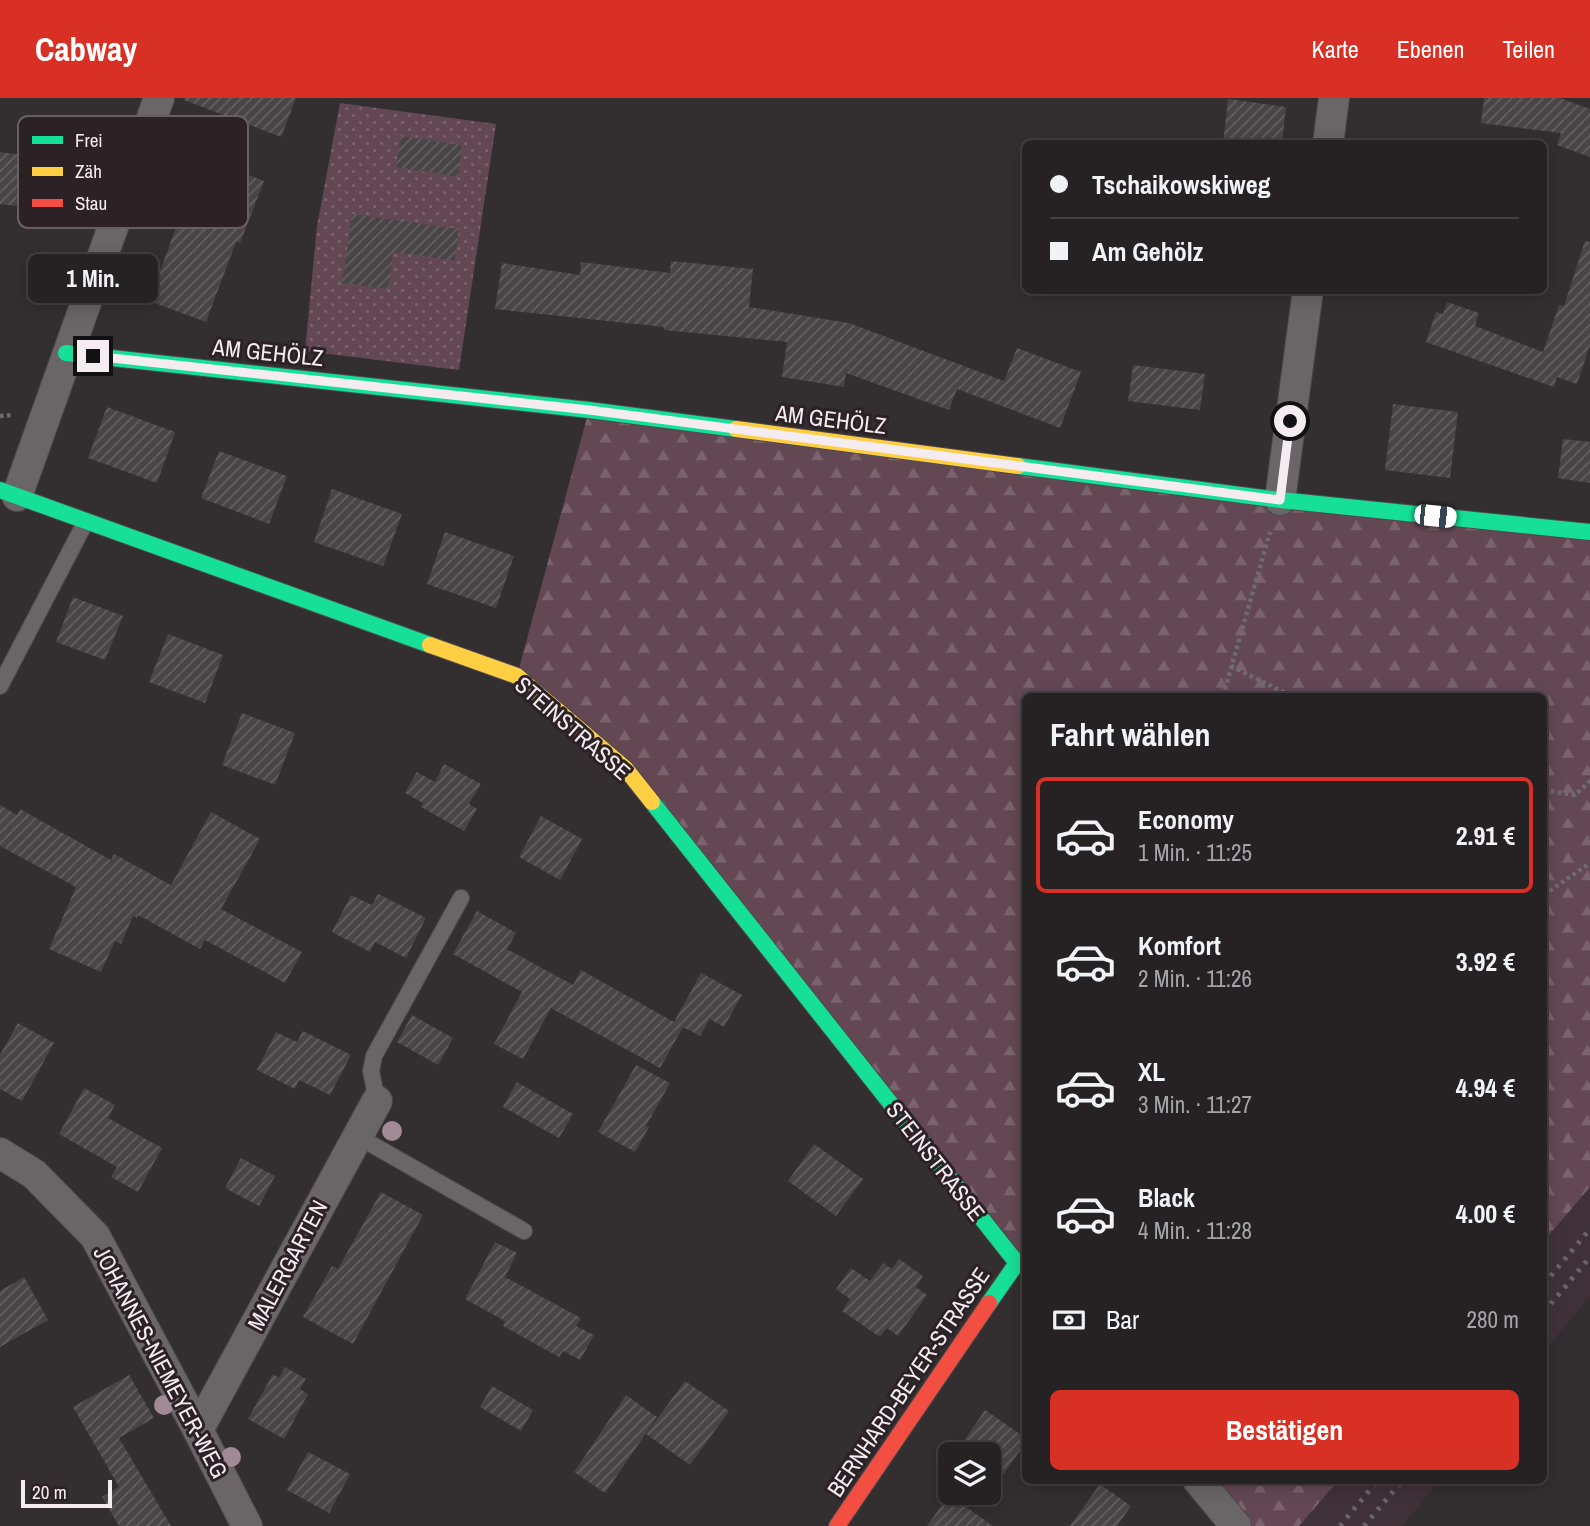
<!DOCTYPE html>
<html lang="de">
<head>
<meta charset="utf-8">
<style>
  body { margin:0; font-family:"Archivo Narrow",sans-serif; background:#322f31; color:#f1f3f6; height:100vh; display:flex; flex-direction:column; font-size:26px; white-space:nowrap }
  * { box-sizing:border-box; margin:0 }
  p { font-size:23px; color:#a4a4a6 }
  .icon { flex:none; width:38px; height:38px; fill:none; stroke:currentColor; stroke-width:2; stroke-linecap:round; stroke-linejoin:round }
  .map { position:relative; flex:1; overflow:hidden }
  .details { position:absolute; left:1022px; top:595px; width:525px; height:791px; display:flex; flex-direction:column; background:#262224; border-radius:10px; box-shadow:0 4px 18px #0003,0 0 0 2px #423f41 }
  .details>* { flex:none }
  .guide { position:absolute; left:1022px; top:42px; width:525px; height:154px; border-radius:10px; box-shadow:0 4px 18px #0003,0 0 0 2px #423f41; display:grid; align-content:center; height:154px; padding:0 28px; background:#262224 }
  .controls { position:absolute; left:938px; top:1344px; display:grid; gap:14px }
  .controls a { display:grid; place-items:center; width:63px; height:63px; border-radius:10px; background:#262224; box-shadow:0 4px 18px #0003,0 0 0 2px #423f41; font-size:35px }
  .scale { position:absolute; left:21px; bottom:18px; width:91px; box-sizing:border-box; padding-left:7px; border:4px solid #f4ecf0; border-top:0; font-size:19px; line-height:24px; white-space:nowrap; color:#f4ecf0; -webkit-text-stroke:5px #2c2226; paint-order:stroke }
  .end { position:absolute; width:32px; height:32px; margin:-16px; border:9px solid #f4ecf0; background:#111; box-shadow:0 0 0 4px #111 }
  .from { border-radius:50% }
  .bubble { position:absolute; height:49px; border-radius:10px; background:#262224; box-shadow:0 4px 18px #0003,0 0 0 2px #423f41; font-size:23px; font-weight:700; line-height:49px; text-align:center }
  .car { position:absolute; width:21px; height:42px; margin:-21px -10px; border-radius:9px; box-shadow:0 0 5px 2px #0007; background:linear-gradient(#fff 24%,#345 0 40%,#fff 0 76%,#345 0 86%,#fff 0) }
  .guide b { display:flex; align-items:center; gap:24px; height:66px; font-size:26px }
  .guide b+b { border-top:2px solid #423f41 }
  .guide i { width:18px; height:18px; background:#f1f3f6 }
  ul { padding:0; list-style:none }
  li { display:flex; align-items:center; gap:21px; height:116px; margin:0 14px 10px; padding:0 14px; border:4px solid transparent; border-radius:10px }
  li div { flex:1 }
  li b { display:block; font-size:26px }
  li em { font-style:normal; font-weight:700 }
  li.active { border-color:#d93025 }
  li>.icon { width:63px; height:63px; stroke-width:1.5 }
  h2 { padding:0 28px; font-size:32px; line-height:84px }
  .pay { display:flex; align-items:center; gap:18px; height:77px; padding:0 28px; font-size:26px }
  .pay p { margin-inline-start:auto }
  .cta { display:flex; gap:14px; margin-top:auto; padding:14px 28px }
  .cta a { flex:1; height:80px; border-radius:10px; background:#d93025; color:#fff; font-size:28px; font-weight:700; line-height:80px; text-align:center }
  header { display:flex; align-items:center; gap:42px; box-sizing:border-box; height:98px; padding:0 35px; background:#d93025; color:#fff }
  header strong { font-size:33px }
  nav { display:flex; gap:38px; margin-inline-start:auto; font-size:24px }
  .map>svg:first-child { display:block }
  .built { fill:#403138 }
  .grass { fill:url(#grass-dots) }
  .forest { fill:url(#forest-firs) }
  .building { fill:url(#building-hatch) }
  .lines { fill:none; stroke-linecap:round; stroke-linejoin:round }
  .lane-casing { stroke:#4e4a4c; stroke-width:18 }
  .street-casing { stroke:#4e4a4c; stroke-width:32 }
  .fast-casing { stroke:#4e4a4c; stroke-width:18 }
  .slow-casing { stroke:#4e4a4c; stroke-width:18 }
  .jam-casing { stroke:#4e4a4c; stroke-width:18 }
  .path { stroke:#6f6c6d; stroke-width:4.5; stroke-dasharray:3.5 3.5; stroke-linecap:butt }
  .lane { stroke:#6a6567; stroke-width:16 }
  .street { stroke:#6a6567; stroke-width:30 }
  .fast { stroke:#16e098; stroke-width:16 }
  .slow { stroke:#ffcf43; stroke-width:16 }
  .jam { stroke:#f24e42; stroke-width:16 }
  .rail { stroke:#696566; stroke-width:5; stroke-dasharray:3.5 7; stroke-linecap:butt }
  .tree { fill:#a08a94 }
  .route { stroke:#f4ecf0; stroke-width:9 }
  .labels { text-anchor:middle; dominant-baseline:central; stroke-width:6; stroke-linejoin:round; paint-order:stroke }
  .street-label { font-size:23px; fill:#f4ecf0; stroke:#2c2226 }
  .key { fill:#2c2226; stroke:#685f63; stroke-width:2 }
  .key-label { font-size:19px; fill:#f4ecf0 }
</style>
</head>
<body>
<header>
<strong>Cabway</strong>
<nav><a>Karte</a><a>Ebenen</a><a>Teilen</a></nav>
</header>
<div class="map">
<svg width="1590" height="1428" viewBox="0 0 1590 1428">
  <defs>
    <pattern id="grass-dots" width="8" height="8" patternUnits="userSpaceOnUse" patternTransform="scale(1.75)"><rect width="8" height="8" fill="#634854"/><path d="M2 2h.1M6 6h.1" fill="none" stroke="#7a636d" stroke-width="1.8" stroke-linecap="round"/></pattern>
    <pattern id="forest-firs" width="22" height="20" patternUnits="userSpaceOnUse" patternTransform="scale(1.75)"><rect width="22" height="20" fill="#634854"/><path d="M5 1l3.5 6h-7zM16 11l3.5 6h-7z" fill="#7a636d"/></pattern>
    <pattern id="building-hatch" width="6" height="6" patternUnits="userSpaceOnUse" patternTransform="scale(1.75)"><rect width="6" height="6" fill="#494547"/><path d="M-1 1l2-2M0 6l6-6M5 7l2-2" fill="none" stroke="#646062"/></pattern>
  </defs>
  <rect width="100%" height="100%" fill="#332e30"/>
  <g class="built">
    <path d="M1590 1089V1198L1544 1254V1143Z"/>
    <path d="M1338 1383H1439L1402 1428H1299Z"/>
  </g>
  <path class="grass" d="M340 5 496 26 459 272 305 253 317 128Z"/>
  <g class="forest">
    <path d="M589 312 1590 434V1089L1544 1143V598H1026L1025 1175 626 670 517 578Z"/>
    <path d="M1198 1383H1338L1299 1428H1236Z"/>
  </g>
  <g class="building">
    <path d="M184 0H296L281 39 184 2Z"/>
    <path d="M1484 0H1560L1590 11V59L1557 47 1561 35 1481 25Z"/>
    <path d="M1228 1 1286 9 1282 46H1223Z"/>
    <path d="M401 38 462 47 458 79 396 69Z"/>
    <path d="M0 54 31 58 25 109 0 106Z"/>
    <path d="M202 59 264 83 240 145 236 144 206 224 149 203Z"/>
    <path d="M352 116 459 131 455 163 393 154 388 191 342 185Z"/>
    <path d="M1585 143 1590 144V247L1577 286 1557 279 1554 289 1426 244 1436 214 1443 216 1447 204 1479 215 1475 228 1543 254 1559 207 1564 208Z"/>
    <path d="M671 163 753 171 749 209 849 225 1004 283 1017 250 1081 274 1060 330 957 291 949 312 846 275 844 289 782 279 787 244 664 232V229L495 211 502 165 580 177 581 164 670 175Z"/>
    <path d="M1133 267 1205 276 1200 312 1128 303Z"/>
    <path d="M1393 306 1458 314 1450 380 1385 372Z"/>
    <path d="M107 309 175 334 157 385 88 360Z"/>
    <path d="M1563 341 1590 344V385L1558 380Z"/>
    <path d="M219 353 287 378 269 426 201 400Z"/>
    <path d="M332 391 402 416 383 468 314 444Z"/>
    <path d="M445 434 514 458 496 510 427 486Z"/>
    <path d="M73 499 123 518 105 562 56 544Z"/>
    <path d="M168 536 223 557 205 605 149 584Z"/>
    <path d="M242 615 295 635 275 687 222 667Z"/>
    <path d="M444 666 481 686 469 706 477 711 464 733 421 709 423 705 405 695 417 674 435 684Z"/>
    <path d="M0 707 17 717 20 711 111 762 114 756 171 787 211 714 260 741 221 811 302 854 285 885 205 842 200 851 138 817 137 820 133 818 121 846 115 843 101 874 49 851 76 789 0 748Z"/>
    <path d="M541 718 582 741 560 782 519 759Z"/>
    <path d="M378 796 426 820 406 860 375 844 370 854 332 834 351 797 372 807Z"/>
    <path d="M477 813 516 835 507 851 573 887 581 872 674 924 701 875 742 897 724 929 710 921 700 938 683 929 660 970 551 910 523 961 494 946 522 894 453 856Z"/>
    <path d="M412 917 453 940 438 967 397 944Z"/>
    <path d="M18 925 54 945 22 1003 0 991V957Z"/>
    <path d="M303 933 351 957 330 997 299 982 295 991 257 972 276 934 297 944Z"/>
    <path d="M636 967 670 985 646 1028 649 1029 635 1054 598 1034Z"/>
    <path d="M517 984 573 1016 559 1040 503 1009Z"/>
    <path d="M84 990 115 1007 108 1020 162 1050 138 1094 111 1079 117 1069 59 1036Z"/>
    <path d="M814 1046 863 1081 836 1118 788 1083Z"/>
    <path d="M241 1060 275 1078 259 1108 225 1090Z"/>
    <path d="M381 1094 423 1117 353 1246 303 1219 332 1168 338 1171Z"/>
    <path d="M495 1144 517 1155 505 1179 581 1220 576 1228 594 1237 580 1262 563 1253 559 1259 503 1228 505 1223 465 1201Z"/>
    <path d="M899 1161 923 1178 916 1189 927 1197 898 1238 887 1230 880 1239 842 1213 850 1201 836 1191 851 1170 870 1183 883 1165 892 1171Z"/>
    <path d="M24 1179 48 1222 0 1249V1193Z"/>
    <path d="M285 1269 306 1281 300 1291 308 1296 284 1341 248 1321 273 1276 279 1280Z"/>
    <path d="M129 1277 154 1320 119 1340 171 1428H119L102 1399 119 1389 73 1309Z"/>
    <path d="M685 1283 729 1313 690 1367 646 1336Z"/>
    <path d="M492 1288 533 1312 521 1333 480 1309Z"/>
    <path d="M626 1297 657 1319 605 1395 574 1374Z"/>
    <path d="M985 1312 1026 1340V1344L989 1397V1356H955Z"/>
    <path d="M308 1354 350 1376 329 1415 287 1392Z"/>
    <path d="M1100 1386 1131 1408 1117 1428H1070Z"/>
    <path d="M949 1397 993 1428H927Z"/>
  </g>
  <g class="lines">
    <g class="lane-casing">
      <g id="lane">
        <path d="M0 588 86 423"/>
        <path d="M377 1003 371 973 374 958 461 800"/>
        <path d="M357 1038 524 1133"/>
      </g>
    </g>
    <g class="street-casing">
      <g id="street">
        <path d="M1328 46 1334 0"/>
        <path d="M17 398 159 0"/>
        <path d="M1280 402 1308 192"/>
        <path d="M0 1055 34 1076 95 1138 198 1332 247 1428"/>
        <path d="M198 1332 377 1003"/>
        <path d="M1198 1382 1236 1428"/>
      </g>
    </g>
    <g class="fast-casing">
      <g id="fast">
        <path d="M66 255 589 312 736 331"/>
        <path d="M1018 368 1280 402 1590 434"/>
        <path d="M0 392 430 547"/>
        <path d="M652 704 1017 1165 989 1205"/>
      </g>
    </g>
    <g class="slow-casing">
      <g id="slow">
        <path d="M736 331 1018 368"/>
        <path d="M430 547 517 578 625 670 652 704"/>
      </g>
    </g>
    <g class="jam-casing">
      <path id="jam" d="M837 1428 989 1205"/>
    </g>
    <g class="path">
      <path d="M0 318 13 317"/>
      <path d="M1231 568 1291 598"/>
      <path d="M1223 598 1270 434"/>
      <path d="M1544 692 1575 697 1590 683"/>
      <path d="M1544 797 1590 765"/>
      <path d="M1022 1115 1026 1085"/>
    </g>
    <use href="#lane" class="lane"/>
    <use href="#street" class="street"/>
    <use href="#fast" class="fast"/>
    <use href="#slow" class="slow"/>
    <use href="#jam" class="jam"/>
    <g class="rail">
      <path d="M1544 1186 1590 1131"/>
      <path d="M1544 1214 1590 1159"/>
      <path d="M1340 1428 1378 1382"/>
      <path d="M1364 1428 1403 1382"/>
    </g>
  </g>
  <g class="tree">
    <circle cx="392" cy="1033" r="10"/>
    <circle cx="164" cy="1307" r="10"/>
    <circle cx="231" cy="1359" r="10"/>
  </g>
  <g class="lines">
    <path class="route" d="M93 258 589 312 1280 402 1290 323"/>
  </g>
  <g class="labels">
    <g class="street-label">
      <text transform="translate(268 254) rotate(6)">AM GEHÖLZ</text>
      <text transform="translate(831 321) rotate(7)">AM GEHÖLZ</text>
      <text transform="translate(573 630) rotate(41)">STEINSTRASSE</text>
      <text transform="translate(936 1063) rotate(52)">STEINSTRASSE</text>
      <text transform="translate(287 1167) rotate(-62)">MALERGARTEN</text>
      <text transform="translate(161 1264) rotate(62)">JOHANNES-NIEMEYER-WEG</text>
      <text transform="translate(908 1284) rotate(-56)">BERNHARD-BEYER-STRASSE</text>
    </g>
  </g>
  <rect x="18" y="18" width="230" height="112" rx="10" class="key"/>
  <rect x="32" y="38" width="31" height="8" fill="#16e098"/>
  <rect x="32" y="69" width="31" height="9" fill="#ffcf43"/>
  <rect x="32" y="101" width="31" height="8" fill="#f24e42"/>
  <g class="key-label">
    <text x="75" y="49">Frei</text>
    <text x="75" y="80">Zäh</text>
    <text x="75" y="112">Stau</text>
  </g>
</svg>
<div class="controls">
<a><svg class="icon" aria-label="layers" viewBox="0 0 24 24"><path d="M12 4l9 5-9 5-9-5zM3 14l9 5 9-5"/></svg></a>
</div>
<div class="scale">20 m</div>
<i class="end from" style="left:1290px;top:323px"></i>
<i class="end" style="left:93px;top:258px"></i>
<div class="bubble" style="left:28px;top:156px;width:130px">1 Min.</div>
<i class="car" style="left:1435px;top:418px;rotate:96deg"></i>
<div class="guide">
<b><i class="from"></i>Tschaikowskiweg</b>
<b><i></i>Am Gehölz</b>
</div>
<section class="details">
<h2>Fahrt wählen</h2>
<ul>
<li class="active"><svg class="icon" aria-label="car" viewBox="0 0 24 24"><path d="M5 17H2v-5l4-1 3-4h7l3 4 3 1v5h-3M9 17h6M6 11h13"/><circle cx="7" cy="17" r="2"/><circle cx="17" cy="17" r="2"/></svg><div><b>Economy</b><p>1 Min. · 11:25</p></div><em>2.91 €</em></li>
<li><svg class="icon" aria-label="car" viewBox="0 0 24 24"><path d="M5 17H2v-5l4-1 3-4h7l3 4 3 1v5h-3M9 17h6M6 11h13"/><circle cx="7" cy="17" r="2"/><circle cx="17" cy="17" r="2"/></svg><div><b>Komfort</b><p>2 Min. · 11:26</p></div><em>3.92 €</em></li>
<li><svg class="icon" aria-label="car" viewBox="0 0 24 24"><path d="M5 17H2v-5l4-1 3-4h7l3 4 3 1v5h-3M9 17h6M6 11h13"/><circle cx="7" cy="17" r="2"/><circle cx="17" cy="17" r="2"/></svg><div><b>XL</b><p>3 Min. · 11:27</p></div><em>4.94 €</em></li>
<li><svg class="icon" aria-label="car" viewBox="0 0 24 24"><path d="M5 17H2v-5l4-1 3-4h7l3 4 3 1v5h-3M9 17h6M6 11h13"/><circle cx="7" cy="17" r="2"/><circle cx="17" cy="17" r="2"/></svg><div><b>Black</b><p>4 Min. · 11:28</p></div><em>4.00 €</em></li>
</ul>
<div class="pay"><svg class="icon" aria-label="cash" viewBox="0 0 24 24"><path d="M3 7h18v10H3z"/><circle cx="12" cy="12" r="2"/></svg>Bar<p>280 m</p></div>
<div class="cta"><a>Bestätigen</a></div>
</section>
</div>
</body>
</html>
